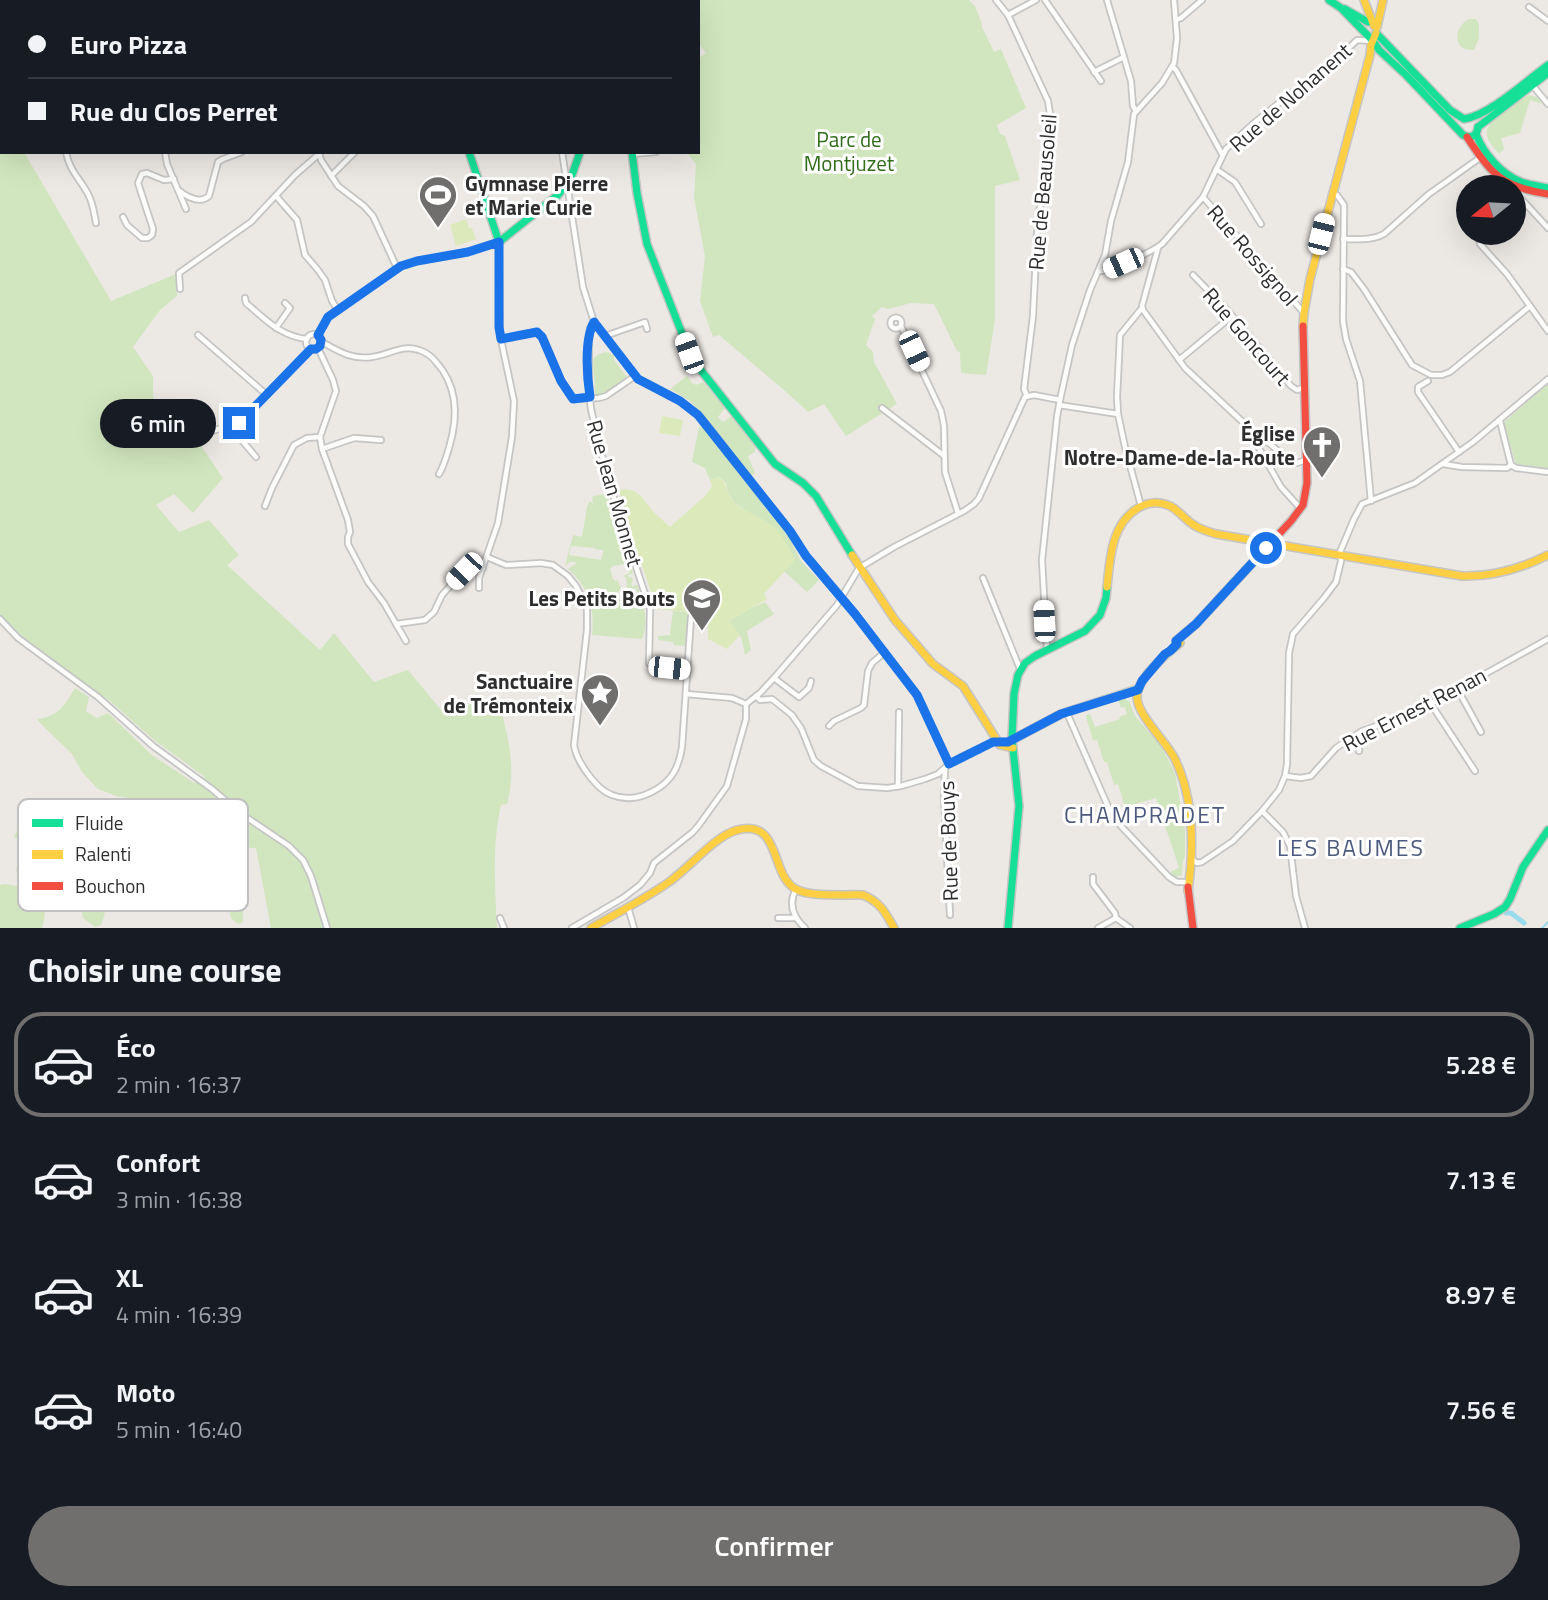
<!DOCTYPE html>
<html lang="fr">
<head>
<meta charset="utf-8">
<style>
  body { margin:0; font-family:"Titillium Web",sans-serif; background:#242831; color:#f1f3f6; height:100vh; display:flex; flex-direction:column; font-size:26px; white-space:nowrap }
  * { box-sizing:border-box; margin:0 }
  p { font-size:23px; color:#9ea1a6 }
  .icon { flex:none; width:38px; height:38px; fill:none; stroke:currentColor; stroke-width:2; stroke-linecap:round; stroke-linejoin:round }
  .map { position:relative; height:928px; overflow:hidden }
  .details { display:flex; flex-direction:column; background:#171b24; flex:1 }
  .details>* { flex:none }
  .top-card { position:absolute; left:0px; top:0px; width:700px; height:154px; box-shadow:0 7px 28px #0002; display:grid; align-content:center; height:154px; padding:0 28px; background:#171b24 }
  .needle { width:46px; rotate:252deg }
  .tools { position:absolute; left:1456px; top:175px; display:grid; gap:14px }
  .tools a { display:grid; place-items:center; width:70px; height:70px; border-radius:50%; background:#171b24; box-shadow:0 7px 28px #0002; font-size:35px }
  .end { position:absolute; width:32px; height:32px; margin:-16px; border:9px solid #1a73e8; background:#fff; box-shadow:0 0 0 4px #fff }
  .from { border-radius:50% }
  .bubble { position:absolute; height:49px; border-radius:24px; background:#171b24; box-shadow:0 7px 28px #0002; font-size:23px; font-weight:600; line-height:49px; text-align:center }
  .car { position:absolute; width:21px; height:42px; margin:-21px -10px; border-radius:9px; box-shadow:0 0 5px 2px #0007; background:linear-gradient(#fff 24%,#345 0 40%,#fff 0 76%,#345 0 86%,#fff 0) }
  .top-card b { display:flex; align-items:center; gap:24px; height:66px; font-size:26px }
  .top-card b+b { border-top:2px solid #363941 }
  .top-card i { width:18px; height:18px; background:#f1f3f6 }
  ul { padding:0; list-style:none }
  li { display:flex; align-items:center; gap:21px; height:105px; margin:0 14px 10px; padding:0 14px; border:4px solid transparent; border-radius:28px }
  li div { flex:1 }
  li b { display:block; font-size:26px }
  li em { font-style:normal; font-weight:600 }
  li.selected { border-color:#706f6e }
  li>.icon { width:63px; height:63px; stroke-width:1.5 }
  h2 { padding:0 28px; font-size:32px; line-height:84px }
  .cta { display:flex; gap:14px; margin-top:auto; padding:14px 28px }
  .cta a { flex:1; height:80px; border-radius:42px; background:#706f6e; color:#fff; font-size:28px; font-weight:600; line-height:80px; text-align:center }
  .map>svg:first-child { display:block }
  .green { fill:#d1e6be; fill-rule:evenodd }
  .pitch { fill:#dceabb }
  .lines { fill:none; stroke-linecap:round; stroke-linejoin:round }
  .stream { stroke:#99dcec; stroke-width:2 }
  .canal { stroke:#99dcec; stroke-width:5 }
  .street-casing { stroke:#c5c5c5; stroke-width:8 }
  .fast-casing { stroke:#c5c5c5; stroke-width:10 }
  .slow-casing { stroke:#c5c5c5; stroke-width:10 }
  .jam-casing { stroke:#c5c5c5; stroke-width:10 }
  .street { stroke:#fcfcfb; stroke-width:4.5 }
  .fast { stroke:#16e098; stroke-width:7 }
  .slow { stroke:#ffcf43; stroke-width:7 }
  .jam { stroke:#f24e42; stroke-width:7 }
  .route { stroke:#1a73e8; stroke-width:9 }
  .labels { text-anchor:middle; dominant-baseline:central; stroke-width:6; stroke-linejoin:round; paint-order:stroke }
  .street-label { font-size:21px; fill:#2e2e2e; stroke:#fff }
  .park-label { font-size:21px; fill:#326d1b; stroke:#fff }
  .poi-label { font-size:21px; font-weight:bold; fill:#2e2e2e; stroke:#fff; text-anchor:end }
  .neighbourhood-label { font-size:23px; letter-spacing:2px; fill:#4d5a7f; stroke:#fff }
  .key { fill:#fff; stroke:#c0c0c0; stroke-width:2 }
  .key-label { font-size:19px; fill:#2e2e2e }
</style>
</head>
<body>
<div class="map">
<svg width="1548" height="928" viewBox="0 0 1548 928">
  <rect width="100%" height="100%" fill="#ece8e4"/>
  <g class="green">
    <path d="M678 0H969L975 6 982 24V27L994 52 1001 49 1026 108 997 125 1000 134 1005 136 1020 180 995 186V320L986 375 961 373 960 352 957 351 934 304 911 303 888 309 882 307 872 316 875 319 866 345 873 352 874 362 897 404 846 436 824 404 808 412 784 390 719 335 713 337 700 301 705 257 694 197 696 164 686 152H698V59L706 53 698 43V2H676Z"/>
    <path d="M1469 19H1476L1479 24V38L1474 50C1453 52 1452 28 1469 19Z"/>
    <path d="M1529 95 1537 97 1542 104 1530 100 1520 133 1501 138 1504 149 1499 154C1480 133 1484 127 1504 112 1512 106 1520 100 1529 95Z"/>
    <path d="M0 112 2 113V152H24L111 301 176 274 177 296 160 310 133 347 153 376V396L166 441 195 437 223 478 193 513 174 494 156 505 179 532 209 520 239 555 227 565 320 650 334 633 374 682 408 670 442 711 497 698C508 733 517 767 507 804L501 805C492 845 495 887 497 928H271L256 848 217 846 222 862 216 870 234 885 243 903V922L238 924 231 918 226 893 201 874 197 862 167 814 146 801 116 796 98 789 82 772 72 754 41 724 37 719C58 717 65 705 75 688L89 697 86 711 97 718 108 713 152 755 194 783 205 777 154 740 111 702 57 664 25 639 0 615Z"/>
    <path d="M606 352 614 355V360L627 377 601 395H595L593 359 599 354Z"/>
    <path d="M687 376 692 383 696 385 703 382 725 408 718 417 723 422 732 416 755 447V452L748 456 755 473 751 476 701 412 690 401 670 389Z"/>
    <path d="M1548 384V468L1516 464 1503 423Z"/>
    <path d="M699 427 708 430 716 439 741 477 774 515 789 537 801 561 819 580 807 592 784 571 795 559 746 511 734 502 728 492 726 483 720 477 710 480 705 468 692 462Z"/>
    <path d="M607 494 633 573 628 575 629 578 632 577 633 582 631 583 632 587 637 585C644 603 649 621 642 639L592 635C595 609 589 587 568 569L572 566 575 565 576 562H570L565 566 573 535 582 537 587 507 590 501 593 504 592 499 593 496ZM571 546 595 548V549L603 550V555H602L601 560 569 555ZM625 564 630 573 623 576 626 578 628 590 636 588 638 597 626 604 625 602 621 603 617 593 619 591H622L617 579 616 581 613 579 610 569 613 566Z"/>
    <path d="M765 602 774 614 747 631 751 650 745 655 741 637 729 621 751 608Z"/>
    <path d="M673 611 688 612 685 646 674 645 673 642 658 640V636L671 635 670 633Z"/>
    <path d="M1123 698 1129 701 1135 716 1161 746 1175 773 1185 830V856L1183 861 1182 875 1175 877 1170 872 1179 868 1156 798 1125 807 1118 784 1114 785 1107 762H1104L1097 740H1093L1086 717V715L1090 714 1095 727 1120 719 1119 717 1127 714 1125 707 1121 708 1118 699Z"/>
    <path d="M32 808C64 825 77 853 45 878 35 875 26 877 17 874L16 868 25 858 47 861C41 849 26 842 14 837L24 815Z"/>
    <path d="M5 884C33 888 52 896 42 928H0V885Z"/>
    <path d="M90 906H101L105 914 101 925 95 927 83 918 82 911Z"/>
  </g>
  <g class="pitch">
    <path d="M466 219 469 228H472L476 239 456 246 450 225Z"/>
    <path d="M662 416 683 420 680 436 659 433Z"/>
    <path d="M720 477C727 484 727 493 733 501 741 510 755 514 765 521 780 530 788 544 795 560L764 594 767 599 729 621 740 635 727 649 708 639V626L704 616 688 615V612L657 609 635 545 619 490C637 487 642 497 652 510 657 516 664 521 670 527L706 495 712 486 710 480Z"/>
  </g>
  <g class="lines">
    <path class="stream" d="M1542 928 1548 922"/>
    <path class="canal" d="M1506 913H1511L1524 923"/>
    <g class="street-casing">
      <g id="street">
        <path d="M2 0H6"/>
        <path d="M499 0 500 2"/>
        <path d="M602 0V2"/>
        <path d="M996 0 1008 15 1048 101 1051 121 1043 181 1037 235 1033 316 1024 389 1027 396"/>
        <path d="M1045 0 1101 81"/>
        <path d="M1107 0 1131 81 1133 106 1136 111"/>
        <path d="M253 2 256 0"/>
        <path d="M478 2 483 0"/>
        <path d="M1529 7 1548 21"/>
        <path d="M0 11 2 7"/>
        <path d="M1008 15 1036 0"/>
        <path d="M1176 20 1181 18 1202 0"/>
        <path d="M0 61H2"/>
        <path d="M1173 67 1176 70 1222 154"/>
        <path d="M1094 72 1124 57"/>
        <path d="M1533 86 1548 104"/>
        <path d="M66 152C69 170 80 179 88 194 93 203 94 213 96 223"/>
        <path d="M165 152 167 164 186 209"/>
        <path d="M562 152 583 287 594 322 638 379 680 401 698 415 708 426 790 531 806 556 855 614 917 695 949 764"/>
        <path d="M319 153 321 160 338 186 364 206 373 216 397 268"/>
        <path d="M632 154 656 152"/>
        <path d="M1216 169 1235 182 1261 224"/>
        <path d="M331 176 355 152"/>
        <path d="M178 190C187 197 200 204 209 196L218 162 223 159 242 152"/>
        <path d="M1514 191 1548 228"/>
        <path d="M1332 193 1337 195 1344 205 1343 321 1346 339 1360 381 1371 501"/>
        <path d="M276 196 297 220 305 255 318 270 325 280 332 301 338 310"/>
        <path d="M1203 197 1303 312"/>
        <path d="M123 217 127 225 142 238H148L152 235 153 229 138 183 142 174 147 173 164 180 174 179"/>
        <path d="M1478 233 1480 244 1507 274 1548 331"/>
        <path d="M1343 239C1358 239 1371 241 1384 234L1429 194 1481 157"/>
        <path d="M1158 248 1142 306 1143 310 1185 368 1246 425 1281 487 1300 508"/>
        <path d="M1343 269 1351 272 1364 289 1412 365 1431 375H1442L1450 372 1530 306"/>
        <path d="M1101 271C1116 268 1150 253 1162 244L1203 197 1226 149 1254 123 1284 99 1329 67 1357 40 1372 41"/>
        <path d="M1193 275 1229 312 1291 386 1297 390 1303 388"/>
        <path d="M180 289 179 273 251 222 295 175 319 154"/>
        <path d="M245 298 246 303C265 319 280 336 307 339"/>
        <circle cx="896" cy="323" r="5.5"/>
        <path d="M594 322 590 328 589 341V390L591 409 601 452 617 509 650 609 649 663 652 666 688 670"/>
        <path d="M901 326 941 411 944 426 945 472 958 513"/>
        <path d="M276 328 290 308 285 303"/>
        <circle cx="314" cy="342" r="8"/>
        <path d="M198 335 267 395"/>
        <path d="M318 335 328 317 401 266 417 261 468 252 499 242 500 335 514 401 512 437 498 523 479 578V588"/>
        <path d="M605 336 645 322 647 329"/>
        <path d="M501 339 537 332 543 337 561 381 573 399 599 398 606 396 635 376"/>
        <path d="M322 342C338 351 352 360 372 357 389 355 402 344 419 350 426 352 432 357 436 362 459 387 458 418 449 448 446 457 444 466 439 474"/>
        <path d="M318 348 333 380 336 391 320 437 322 449 348 520 350 532 348 537V544L368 582 384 603 396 624 425 620 434 612 442 595 464 571 473 567 483 568"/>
        <path d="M1179 360 1232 316"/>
        <path d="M1428 381 1418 387V392L1459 452"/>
        <path d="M1059 405 1118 414"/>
        <path d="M882 408 943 455"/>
        <path d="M1500 421 1511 465"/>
        <path d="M239 424 235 430 239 437 256 457"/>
        <path d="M212 431 239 423 311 349"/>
        <path d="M1253 434 1260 440 1269 443 1290 462 1297 463 1306 460"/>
        <path d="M322 449 354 438 381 440"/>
        <path d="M1443 464 1462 467 1507 468 1511 465 1516 468 1548 472"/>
        <path d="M265 506 272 488 294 445 307 438 320 437"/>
        <path d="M1141 506 1125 447 1118 414 1117 397 1120 335 1142 308"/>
        <path d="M487 557 506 565 541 563 553 565 568 576 576 586 583 599 587 609V630L574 745C576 758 583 768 591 778 597 785 603 792 612 795 637 805 670 788 678 763 680 758 681 753 682 747L691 617"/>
        <path d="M983 578 1020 669"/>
        <path d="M0 619 18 638 98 697 153 746 212 789 240 813 289 846 303 860 311 876 327 928"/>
        <path d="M396 624 406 641"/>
        <path d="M1047 650 1042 560 1057 417 1060 400"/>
        <path d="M774 678 799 697 809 688 811 681"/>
        <path d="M1458 690 1481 732"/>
        <path d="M686 694 732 698 746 704"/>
        <path d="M756 696 760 700 772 699 792 715 801 728 814 760 821 766 858 786 887 788 901 786 925 779 938 774 949 764 961 757 996 741"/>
        <path d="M746 704 760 693 774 678 837 605 859 568 894 547 964 511 974 504 979 498 1025 397 1034 395 1060 400 1072 345 1090 290 1105 255 1111 221 1128 162 1134 114 1162 83 1174 63 1177 38 1174 0"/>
        <path d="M1431 704 1475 771"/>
        <path d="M1067 713 1110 811 1120 825 1169 877 1177 882H1190"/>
        <path d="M829 726 834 721 861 708 864 705 868 671 872 663 885 652"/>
        <path d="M1359 734V751"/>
        <path d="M945 769 944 796 950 915"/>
        <path d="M1285 776 1301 778 1311 776 1336 748 1362 731 1394 720 1438 700 1548 639"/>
        <path d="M898 786 899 712"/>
        <path d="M1262 811 1283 832 1290 846 1296 896 1305 928"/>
        <path d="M1193 860 1197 863 1202 862 1233 841 1262 811 1279 790 1285 776 1287 764 1289 653 1293 634 1324 598 1336 582 1341 561 1340 552 1354 519 1362 504 1415 483 1473 442 1548 379"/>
        <path d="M1093 877V884L1115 913 1116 918"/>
        <path d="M796 889C788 904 793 917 805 928"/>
        <path d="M628 907 634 928"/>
        <path d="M500 918 504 928"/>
        <path d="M778 918H796"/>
        <path d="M1116 918 1130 928"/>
        <path d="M572 928 623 898 640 885 650 873 654 863 693 832 699 825 727 786 746 719V704"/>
        <path d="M1098 928 1116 918"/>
      </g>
    </g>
    <g class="fast-casing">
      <g id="fast">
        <path d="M291 0 292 2"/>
        <path d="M1329 0 1341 8 1373 41 1379 50 1406 75 1463 135C1471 139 1477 136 1478 127"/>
        <path d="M1345 9 1368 22H1378"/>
        <path d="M1376 33 1450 110 1464 119C1490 115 1526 81 1548 65"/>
        <path d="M1478 127 1548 73"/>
        <path d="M1476 134C1483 153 1501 174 1521 182 1529 185 1539 186 1548 188"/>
        <path d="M469 152 499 242 558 195 571 178 580 152"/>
        <path d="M632 152 637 193 647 244 692 359 775 464 803 483 816 496 852 555"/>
        <path d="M997 741 1002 743 1008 742 1061 714 1138 689"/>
        <path d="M1008 928 1019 806 1012 739 1014 694 1018 675 1025 663 1035 656 1085 631 1100 615 1106 598 1107 587"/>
        <path d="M1460 928 1494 914 1505 907 1510 899 1523 867 1548 830"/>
      </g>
    </g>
    <g class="slow-casing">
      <g id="slow">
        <path d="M417 0 418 2"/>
        <path d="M1364 0 1374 26"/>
        <path d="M628 2 629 0"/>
        <path d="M1377 27 1383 0"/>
        <path d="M1303 326 1304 313 1310 279 1370 55 1371 45 1376 33"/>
        <path d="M852 555 895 620 933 664 963 686 1000 745 1013 748"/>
        <path d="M1107 587C1110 559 1111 524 1138 508 1148 502 1159 501 1170 506 1178 510 1184 518 1191 523 1198 529 1207 531 1216 534L1462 576C1493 577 1520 569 1548 555"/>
        <path d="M1180 643C1166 654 1138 677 1137 696 1136 714 1166 741 1175 759 1194 799 1194 848 1188 891"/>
        <path d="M591 928C617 913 645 899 669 882 689 868 715 836 737 830 781 819 770 872 794 888 809 898 845 894 863 895 879 901 886 913 894 928"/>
      </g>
    </g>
    <g class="jam-casing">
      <g id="jam">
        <path d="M1467 137C1492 175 1502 187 1548 194"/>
        <path d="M1176 644V641L1196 624 1291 521 1303 505 1307 483 1303 326"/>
        <path d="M1188 887 1193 928"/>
      </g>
    </g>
    <use href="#street" class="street"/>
    <use href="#fast" class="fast"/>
    <use href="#slow" class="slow"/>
    <use href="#jam" class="jam"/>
  </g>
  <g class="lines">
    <path class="route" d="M239 423 311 349H316L320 346 321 340 318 335 328 317 401 266 417 261 468 252 499 242V327L501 339 537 332 542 337 561 381 573 399 590 397C587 378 584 339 594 322L638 379 680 401 698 415 790 531 806 556 855 614 917 695 949 764 993 742H1008L1061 714 1138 690 1142 681 1165 654 1170 651 1177 644 1176 641 1196 624 1266 548"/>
  </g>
  <defs>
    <g id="stadium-pin" transform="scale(2.0125)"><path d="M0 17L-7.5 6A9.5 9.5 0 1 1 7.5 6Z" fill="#706f6e" stroke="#fff"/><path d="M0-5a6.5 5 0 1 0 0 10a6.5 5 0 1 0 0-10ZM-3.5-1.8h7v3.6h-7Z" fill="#fff"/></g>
    <g id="church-pin" transform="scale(2.0125)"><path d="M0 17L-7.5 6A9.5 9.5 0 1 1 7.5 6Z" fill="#706f6e" stroke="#fff"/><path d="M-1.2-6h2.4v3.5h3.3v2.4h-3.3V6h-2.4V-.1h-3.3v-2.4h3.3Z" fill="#fff"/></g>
    <g id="school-pin" transform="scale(2.0125)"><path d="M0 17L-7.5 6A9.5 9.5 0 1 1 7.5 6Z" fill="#706f6e" stroke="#fff"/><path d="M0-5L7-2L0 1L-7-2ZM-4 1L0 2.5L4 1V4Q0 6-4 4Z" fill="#fff"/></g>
    <g id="sight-pin" transform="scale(2.0125)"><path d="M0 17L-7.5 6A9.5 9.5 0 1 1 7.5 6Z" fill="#706f6e" stroke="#fff"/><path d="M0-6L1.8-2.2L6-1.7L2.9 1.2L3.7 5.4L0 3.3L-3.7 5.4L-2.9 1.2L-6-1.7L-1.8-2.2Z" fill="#fff"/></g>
  </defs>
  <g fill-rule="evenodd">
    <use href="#stadium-pin" x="438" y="195"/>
    <use href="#church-pin" x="1322" y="445"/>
    <use href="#school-pin" x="702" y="598"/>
    <use href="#sight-pin" x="600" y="693"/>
  </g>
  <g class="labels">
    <g class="street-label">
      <text transform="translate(1290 97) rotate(-41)">Rue de Nohanent</text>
      <text transform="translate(1042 192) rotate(-85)">Rue de Beausoleil</text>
      <text transform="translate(1253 255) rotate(49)">Rue Rossignol</text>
      <text transform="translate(1247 336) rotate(49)">Rue Goncourt</text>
      <text transform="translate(615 493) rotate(74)">Rue Jean Monnet</text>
      <text transform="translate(1414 709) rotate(-27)">Rue Ernest Renan</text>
      <text transform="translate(948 841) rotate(-92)">Rue de Bouys</text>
    </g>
    <g class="park-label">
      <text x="849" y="139">Parc de<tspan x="849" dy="24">Montjuzet</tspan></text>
    </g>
    <g class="poi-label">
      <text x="465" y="183" text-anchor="start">Gymnase Pierre<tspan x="465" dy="24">et Marie Curie</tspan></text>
      <text x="1295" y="433">Église<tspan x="1295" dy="24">Notre-Dame-de-la-Route</tspan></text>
      <text x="675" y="598">Les Petits Bouts</text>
      <text x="573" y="681">Sanctuaire<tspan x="573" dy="24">de Trémonteix</tspan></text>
    </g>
    <g class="neighbourhood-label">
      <text x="1145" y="814">CHAMPRADET</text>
      <text x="1351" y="847">LES BAUMES</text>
    </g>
  </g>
  <rect x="18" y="799" width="230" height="112" rx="10" class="key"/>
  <rect x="32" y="819" width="31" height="8" fill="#16e098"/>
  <rect x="32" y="850" width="31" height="9" fill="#ffcf43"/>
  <rect x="32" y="882" width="31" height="8" fill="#f24e42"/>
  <g class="key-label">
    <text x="75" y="830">Fluide</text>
    <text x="75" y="861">Ralenti</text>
    <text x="75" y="893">Bouchon</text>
  </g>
</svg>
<div class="tools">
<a><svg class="needle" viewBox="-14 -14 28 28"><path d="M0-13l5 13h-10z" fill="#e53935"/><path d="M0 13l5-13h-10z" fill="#9ea1a6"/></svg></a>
</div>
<i class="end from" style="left:1266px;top:548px"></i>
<i class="end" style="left:239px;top:423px"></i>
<div class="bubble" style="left:100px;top:399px;width:116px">6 min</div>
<i class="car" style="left:1321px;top:234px;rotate:14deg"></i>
<i class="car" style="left:1123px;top:263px;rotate:246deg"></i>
<i class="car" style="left:914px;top:351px;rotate:155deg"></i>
<i class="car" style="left:689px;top:353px;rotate:340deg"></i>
<i class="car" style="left:464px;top:571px;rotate:224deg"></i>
<i class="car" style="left:1044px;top:621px;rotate:357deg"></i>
<i class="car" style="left:669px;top:668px;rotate:96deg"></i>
<div class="top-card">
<b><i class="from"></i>Euro Pizza</b>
<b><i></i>Rue du Clos Perret</b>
</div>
</div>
<section class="details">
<h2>Choisir une course</h2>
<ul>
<li class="selected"><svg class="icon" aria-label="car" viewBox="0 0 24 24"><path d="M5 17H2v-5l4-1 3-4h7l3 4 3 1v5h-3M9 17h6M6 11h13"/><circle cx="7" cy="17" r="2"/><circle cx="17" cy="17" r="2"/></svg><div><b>Éco</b><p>2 min · 16:37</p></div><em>5.28 €</em></li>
<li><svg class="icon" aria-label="car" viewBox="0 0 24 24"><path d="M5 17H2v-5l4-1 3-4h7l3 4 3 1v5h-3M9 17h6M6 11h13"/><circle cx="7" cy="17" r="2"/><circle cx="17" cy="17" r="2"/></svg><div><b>Confort</b><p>3 min · 16:38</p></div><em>7.13 €</em></li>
<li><svg class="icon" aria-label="car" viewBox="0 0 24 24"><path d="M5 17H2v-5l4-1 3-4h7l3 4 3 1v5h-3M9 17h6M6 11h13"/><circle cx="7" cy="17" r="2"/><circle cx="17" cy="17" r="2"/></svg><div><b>XL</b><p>4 min · 16:39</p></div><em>8.97 €</em></li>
<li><svg class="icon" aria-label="car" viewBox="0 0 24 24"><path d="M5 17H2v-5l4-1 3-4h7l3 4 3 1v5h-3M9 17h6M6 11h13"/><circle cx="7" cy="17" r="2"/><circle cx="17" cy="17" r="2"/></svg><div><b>Moto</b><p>5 min · 16:40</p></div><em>7.56 €</em></li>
</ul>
<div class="cta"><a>Confirmer</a></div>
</section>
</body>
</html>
